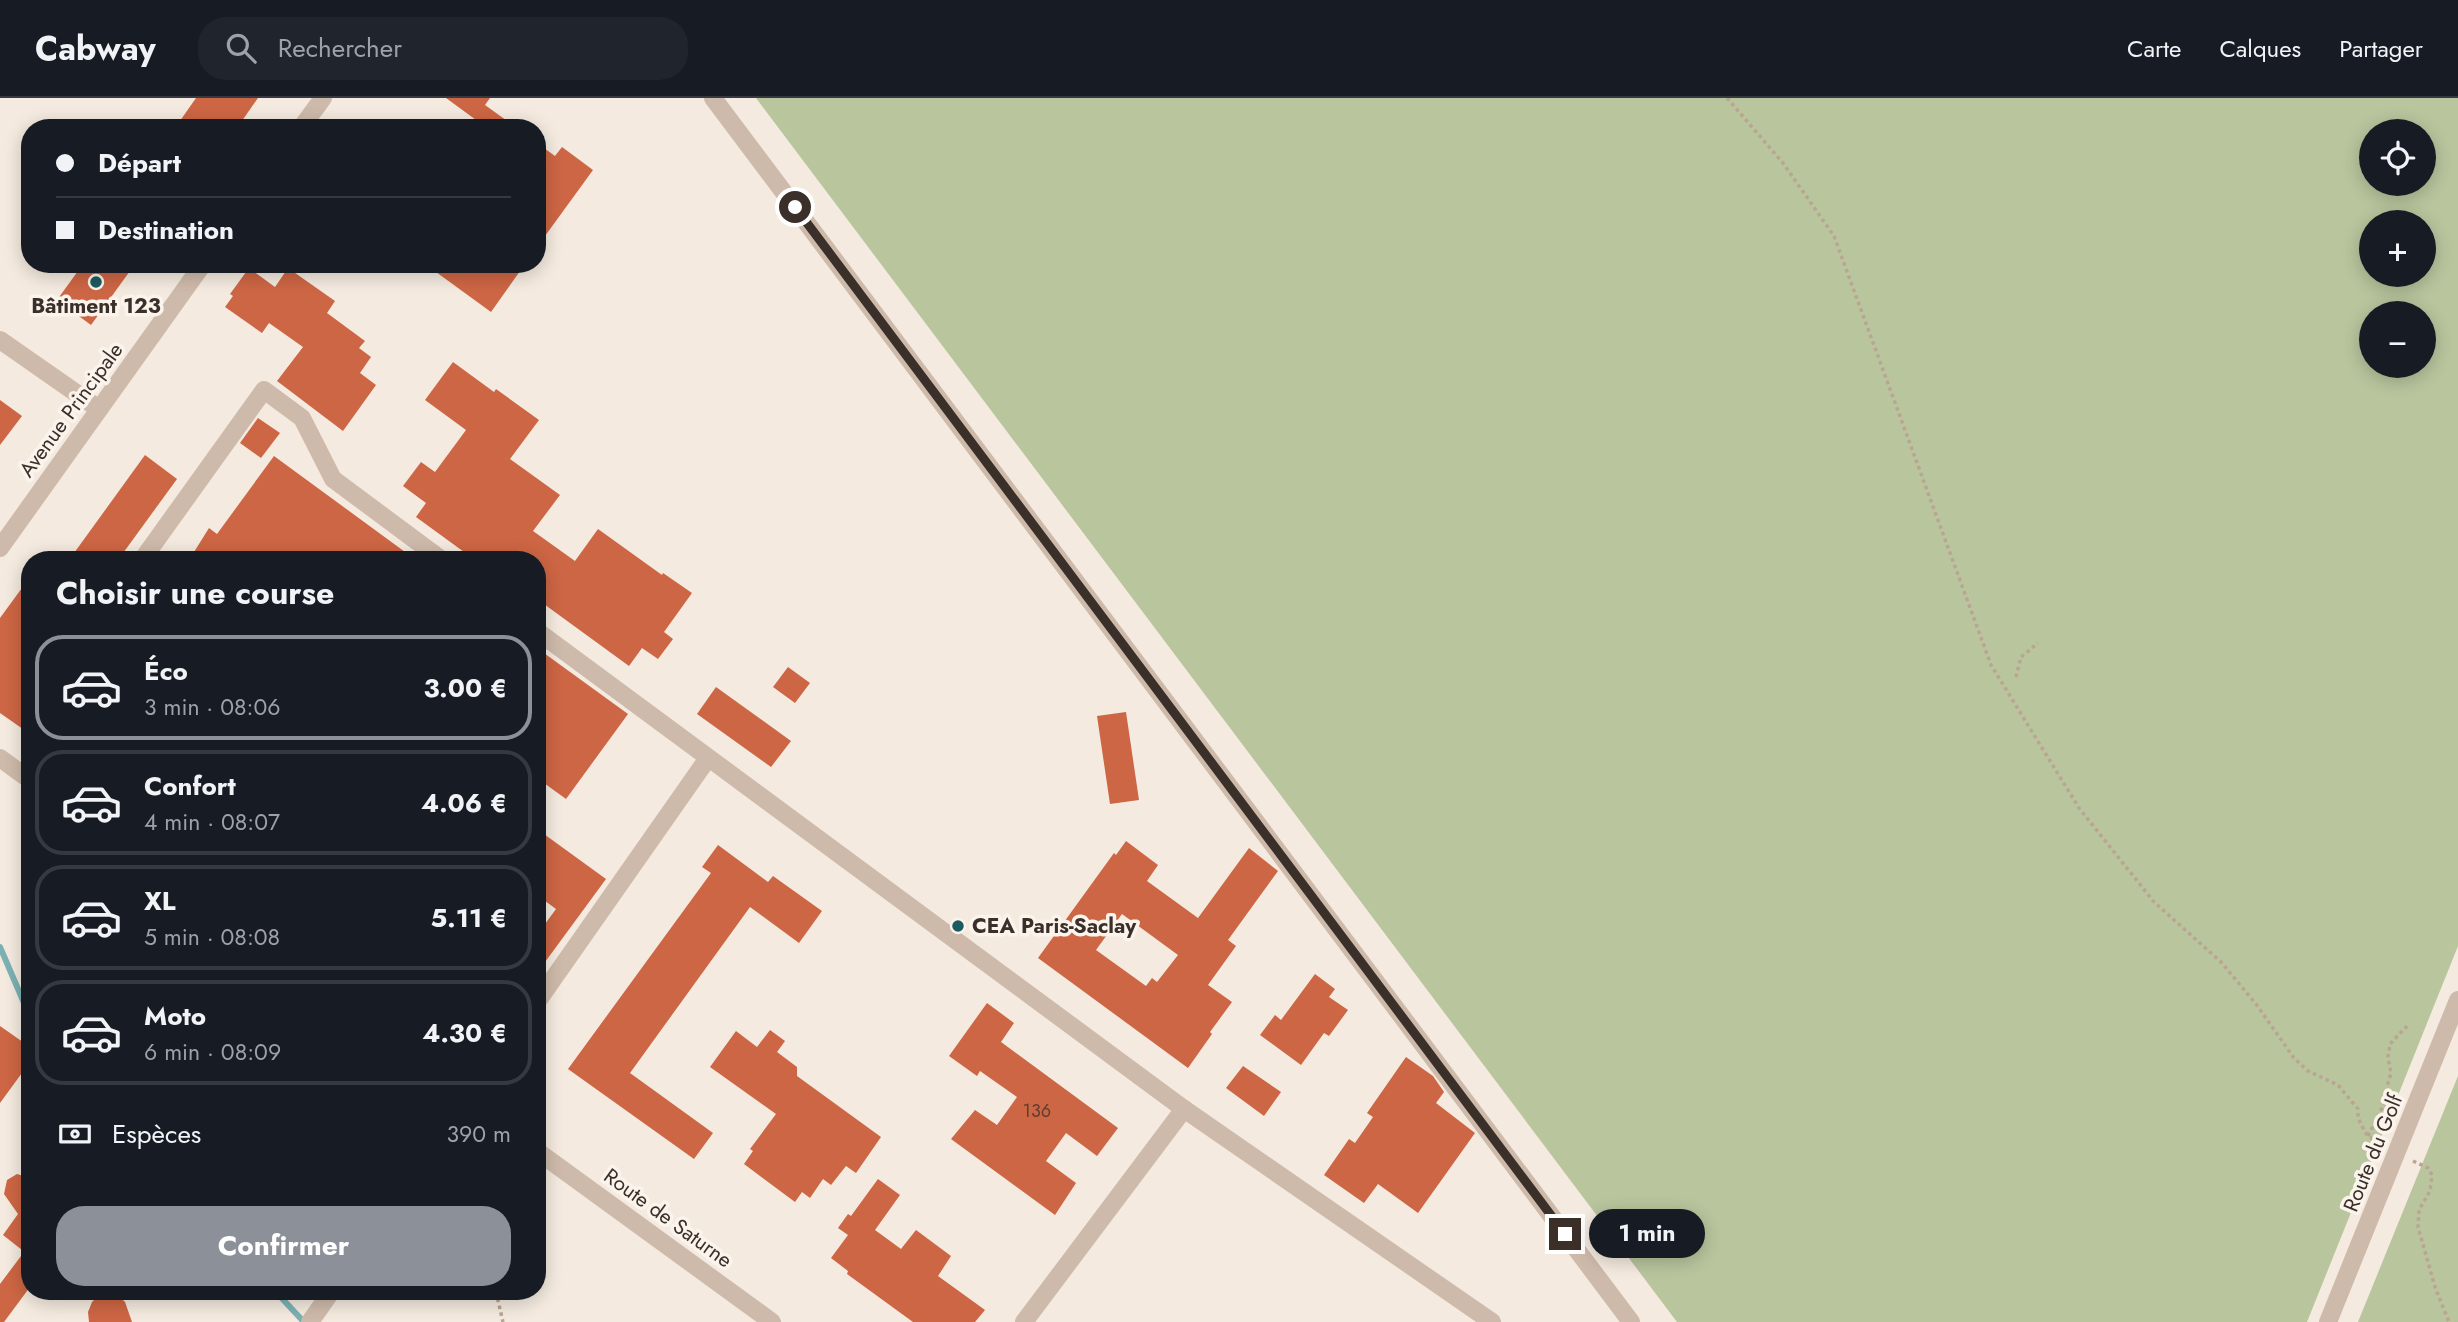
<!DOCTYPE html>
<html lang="fr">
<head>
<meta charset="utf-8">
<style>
  body { margin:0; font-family:Jost,sans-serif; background:#20242c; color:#f1f3f6; height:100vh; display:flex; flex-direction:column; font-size:26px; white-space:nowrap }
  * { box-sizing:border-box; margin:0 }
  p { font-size:23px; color:#9ea1a6 }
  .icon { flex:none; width:38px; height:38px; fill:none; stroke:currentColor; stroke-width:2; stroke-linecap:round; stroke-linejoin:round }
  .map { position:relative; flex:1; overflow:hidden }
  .panel { position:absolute; left:21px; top:453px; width:525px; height:749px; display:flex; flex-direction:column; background:#171b24; border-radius:28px; box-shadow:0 4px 18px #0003 }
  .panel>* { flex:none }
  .hud { position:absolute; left:21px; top:21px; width:525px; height:154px; border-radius:28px; box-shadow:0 4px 18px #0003; display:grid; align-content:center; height:154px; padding:0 35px; background:#171b24 }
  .fabs { position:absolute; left:2359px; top:21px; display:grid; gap:14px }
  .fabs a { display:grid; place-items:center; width:77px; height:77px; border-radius:50%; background:#171b24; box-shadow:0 4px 18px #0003; font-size:35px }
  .end { position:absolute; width:32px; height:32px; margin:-16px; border:9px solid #3b2f2a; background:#fff; box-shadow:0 0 0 4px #fff }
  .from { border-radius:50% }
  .bubble { position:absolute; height:49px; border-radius:24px; background:#171b24; box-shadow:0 4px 18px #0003; font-size:23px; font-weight:700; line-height:49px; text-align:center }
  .hud b { display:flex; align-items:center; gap:24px; height:66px; font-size:26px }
  .hud b+b { border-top:2px solid #363941 }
  .hud i { width:18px; height:18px; background:#f1f3f6 }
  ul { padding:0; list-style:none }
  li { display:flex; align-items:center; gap:21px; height:105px; margin:0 14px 10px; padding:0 21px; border:4px solid #363941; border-radius:28px }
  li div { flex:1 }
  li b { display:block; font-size:26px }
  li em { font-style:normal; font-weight:700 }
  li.current { border-color:#8c9099 }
  li>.icon { width:63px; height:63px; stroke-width:1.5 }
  h2 { padding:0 35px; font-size:32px; line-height:84px }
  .pay { display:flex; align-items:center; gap:18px; height:77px; padding:0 35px; font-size:26px }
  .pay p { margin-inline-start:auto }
  .action { display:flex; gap:14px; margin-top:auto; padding:14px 35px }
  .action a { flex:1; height:80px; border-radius:28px; background:#8c9099; color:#fff; font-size:28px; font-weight:700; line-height:80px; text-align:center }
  header { display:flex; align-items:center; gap:42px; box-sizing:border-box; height:98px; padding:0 35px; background:#171b24; border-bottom:2px solid #363941 }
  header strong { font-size:33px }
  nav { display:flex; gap:38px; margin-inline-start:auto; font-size:24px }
  .search { width:490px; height:63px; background:#20242c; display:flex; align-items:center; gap:18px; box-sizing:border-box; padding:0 24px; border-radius:28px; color:#9ea1a6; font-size:26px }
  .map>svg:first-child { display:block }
  .green { fill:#b8c59d; fill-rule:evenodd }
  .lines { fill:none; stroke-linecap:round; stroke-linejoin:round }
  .stream { stroke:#7cb1b4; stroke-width:6 }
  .building { fill:#cd6644; fill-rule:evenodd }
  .path { stroke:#baa493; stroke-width:3.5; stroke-dasharray:3.5 3.5; stroke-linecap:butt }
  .minor { stroke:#cebaaa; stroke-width:18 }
  .route { stroke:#3b2f2a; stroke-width:9 }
  .poi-dot { fill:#1c5b5f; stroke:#fbf4ec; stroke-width:2.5 }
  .labels { text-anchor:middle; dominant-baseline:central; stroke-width:7; stroke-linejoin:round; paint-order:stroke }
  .number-label { font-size:18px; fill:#603d30 }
  .poi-label { font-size:21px; font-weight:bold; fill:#3b2f2a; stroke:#fbf4ec }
  .street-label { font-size:21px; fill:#3b2f2a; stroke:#fbf4ec }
</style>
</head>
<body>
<header>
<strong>Cabway</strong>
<div class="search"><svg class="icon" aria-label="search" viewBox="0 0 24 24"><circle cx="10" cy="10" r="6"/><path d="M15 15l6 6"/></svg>Rechercher</div>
<nav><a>Carte</a><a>Calques</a><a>Partager</a></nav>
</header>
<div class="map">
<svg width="2458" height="1224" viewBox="0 0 2458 1224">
  <rect width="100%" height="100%" fill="#f4eadf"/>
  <g class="green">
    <path d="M756 0H2458V848L2307 1224H1677ZM2371 33H2424V86H2371ZM2371 124H2424V177H2371ZM2371 215H2424V268H2371Z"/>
    <path d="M2458 978V1224H2358Z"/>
  </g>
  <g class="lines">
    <g class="stream">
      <path d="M0 849 30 919"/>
      <path d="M276 1194 304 1224"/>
    </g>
  </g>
  <g class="building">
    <path d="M196 0H258L237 30H175Z"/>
    <path d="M446 0H490L485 7 517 30H487Z"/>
    <path d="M537 45 555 58 562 49 593 72 537 149Z"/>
    <path d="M83 166H135L91 227 57 202Z"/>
    <path d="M425 166H525L491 214Z"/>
    <path d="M249 170 275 189 288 170 335 203 327 215 365 243 359 250 371 259 360 275 376 287 343 333 277 283 303 249 269 225 262 235 225 209 233 198 230 196Z"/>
    <path d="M453 264 494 294 496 291 539 322 510 361 560 397 533 433 575 463 598 431 662 477 663 475 692 495 664 534 673 541 658 561 642 550 629 568 537 501V462H475L416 419 426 405 403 388 421 364 435 374 466 332 425 302Z"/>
    <path d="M0 302 22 318 0 347Z"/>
    <path d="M258 320 280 335 261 360 240 345Z"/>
    <path d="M145 357 177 381 118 462H69Z"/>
    <path d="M274 358 416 462H189L209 430 217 436Z"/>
    <path d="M30 479V636L0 615V520Z"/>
    <path d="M537 550 628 616 566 701 537 680Z"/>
    <path d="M788 569 810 585 795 605 773 589Z"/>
    <path d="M716 589 791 643 771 669 697 616Z"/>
    <path d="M1126 614 1139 702 1110 706 1097 618Z"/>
    <path d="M537 731 606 781 537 875V837L556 811 537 797Z"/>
    <path d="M1126 743 1158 767 1147 783 1198 820 1249 750 1278 773 1228 842 1236 848 1208 887 1232 904 1210 934 1212 936 1188 970 1038 860 1114 755 1116 757ZM1122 816 1178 857 1157 884 1152 880 1146 888 1096 852Z"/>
    <path d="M718 747 768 784 773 778 822 813 799 845 750 809 630 975 713 1035 694 1061 568 971 711 775 702 769Z"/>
    <path d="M1315 876 1335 891 1329 899 1348 912 1329 938 1324 935 1301 967 1260 937 1275 917 1281 922Z"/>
    <path d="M987 905 1014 925 1001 944 1118 1030 1097 1058 1066 1035 1046 1063 1076 1085 1055 1117 951 1041 975 1012 997 1027 1017 999 980 973 977 978 949 958Z"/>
    <path d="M0 928 30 949V964L0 1005Z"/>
    <path d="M770 932 785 943 777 954 797 969V978L881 1039 856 1075 846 1068 831 1087 823 1081 810 1100 802 1094 795 1104 744 1066 753 1053 750 1051 776 1016 710 969 736 933 757 949Z"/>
    <path d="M1406 959 1433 978 1444 994 1436 1005 1475 1035 1418 1115 1378 1086 1364 1105 1324 1077 1349 1041 1355 1045 1373 1019 1367 1015Z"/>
    <path d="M1243 968 1281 994 1264 1018 1226 990Z"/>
    <path d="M17 1076 30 1080V1141L22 1152 3 1137 18 1116 4 1096 7 1082Z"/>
    <path d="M878 1081 900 1097 875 1132 901 1151 916 1132 951 1158 938 1178 985 1212 975 1224H913L847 1176 848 1173 831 1160 848 1137 838 1130 848 1116 851 1118Z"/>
    <path d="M30 1146V1189L4 1224H0V1186Z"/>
    <path d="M108 1195 119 1198 125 1204 132 1224H89L88 1214 92 1204 98 1198Z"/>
  </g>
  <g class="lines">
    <g class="path">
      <path d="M1727 0 1783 65 1834 138 1991 567 2079 710 2154 804 2221 864 2256 906 2294 960 2308 973 2338 987 2358 1011V1020L2364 1032 2368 1038 2382 1046"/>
      <path d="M2016 579 2021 559 2038 545"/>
      <path d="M2368 1038 2388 998V985L2391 975 2388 959 2390 946 2407 928"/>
      <path d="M2413 1063 2428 1070 2432 1077 2430 1093 2419 1112 2418 1129 2435 1189 2449 1224"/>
      <path d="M496 1194 503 1224"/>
    </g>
    <g class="minor">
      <path d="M713 0 1631 1224"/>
      <path d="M301 30 323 0"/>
      <path d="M0 242 99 311"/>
      <path d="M0 450 203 166"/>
      <path d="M142 462 264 292 302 320 333 381 442 462"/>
      <path d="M537 533 1184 1011 1492 1224"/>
      <path d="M0 660 30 682"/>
      <path d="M537 904 708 660"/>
      <path d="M537 1053 772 1224"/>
      <path d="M310 1224 331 1194"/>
      <path d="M1024 1224 1184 1011"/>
      <path d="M2328 1224 2458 902"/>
    </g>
  </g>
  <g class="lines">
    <path class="route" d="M795 109 1565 1136"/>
  </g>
  <g class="poi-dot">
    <circle cx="96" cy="184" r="7"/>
    <circle cx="958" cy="828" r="7"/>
  </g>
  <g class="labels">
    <g class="number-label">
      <text x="1037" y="1013">136</text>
    </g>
    <g class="poi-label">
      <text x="96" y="208">Bâtiment 123</text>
      <text x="972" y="828" text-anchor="start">CEA Paris-Saclay</text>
    </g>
    <g class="street-label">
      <text transform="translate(71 312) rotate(-54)">Avenue Principale</text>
      <text transform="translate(2373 1055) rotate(-68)">Route du Golf</text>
      <text transform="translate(668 1120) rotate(36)">Route de Saturne</text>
    </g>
  </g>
</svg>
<div class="fabs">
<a><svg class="icon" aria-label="locate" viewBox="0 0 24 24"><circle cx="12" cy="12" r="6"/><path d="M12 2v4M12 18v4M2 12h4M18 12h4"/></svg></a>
<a>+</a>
<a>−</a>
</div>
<i class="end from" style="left:795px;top:109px"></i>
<i class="end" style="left:1565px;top:1136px"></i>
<div class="bubble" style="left:1589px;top:1111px;width:116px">1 min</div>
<div class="hud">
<b><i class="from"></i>Départ</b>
<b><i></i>Destination</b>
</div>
<section class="panel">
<h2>Choisir une course</h2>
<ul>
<li class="current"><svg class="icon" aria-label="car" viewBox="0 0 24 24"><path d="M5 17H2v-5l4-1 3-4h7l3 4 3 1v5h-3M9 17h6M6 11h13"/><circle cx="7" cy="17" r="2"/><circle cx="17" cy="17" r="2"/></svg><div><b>Éco</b><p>3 min · 08:06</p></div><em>3.00 €</em></li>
<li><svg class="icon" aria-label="car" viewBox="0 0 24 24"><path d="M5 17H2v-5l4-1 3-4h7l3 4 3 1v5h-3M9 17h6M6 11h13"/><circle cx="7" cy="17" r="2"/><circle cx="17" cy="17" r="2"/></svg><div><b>Confort</b><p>4 min · 08:07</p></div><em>4.06 €</em></li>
<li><svg class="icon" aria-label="car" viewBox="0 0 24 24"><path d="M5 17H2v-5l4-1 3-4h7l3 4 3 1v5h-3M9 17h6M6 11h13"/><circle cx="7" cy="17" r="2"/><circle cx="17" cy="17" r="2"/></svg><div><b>XL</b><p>5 min · 08:08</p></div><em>5.11 €</em></li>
<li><svg class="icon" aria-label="car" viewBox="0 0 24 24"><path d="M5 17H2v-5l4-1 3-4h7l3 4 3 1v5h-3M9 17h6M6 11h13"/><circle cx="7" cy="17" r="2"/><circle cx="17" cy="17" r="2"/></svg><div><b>Moto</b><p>6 min · 08:09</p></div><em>4.30 €</em></li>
</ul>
<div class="pay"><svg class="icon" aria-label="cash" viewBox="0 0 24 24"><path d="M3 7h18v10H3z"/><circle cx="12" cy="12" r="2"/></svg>Espèces<p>390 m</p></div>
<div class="action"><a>Confirmer</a></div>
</section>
</div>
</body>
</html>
